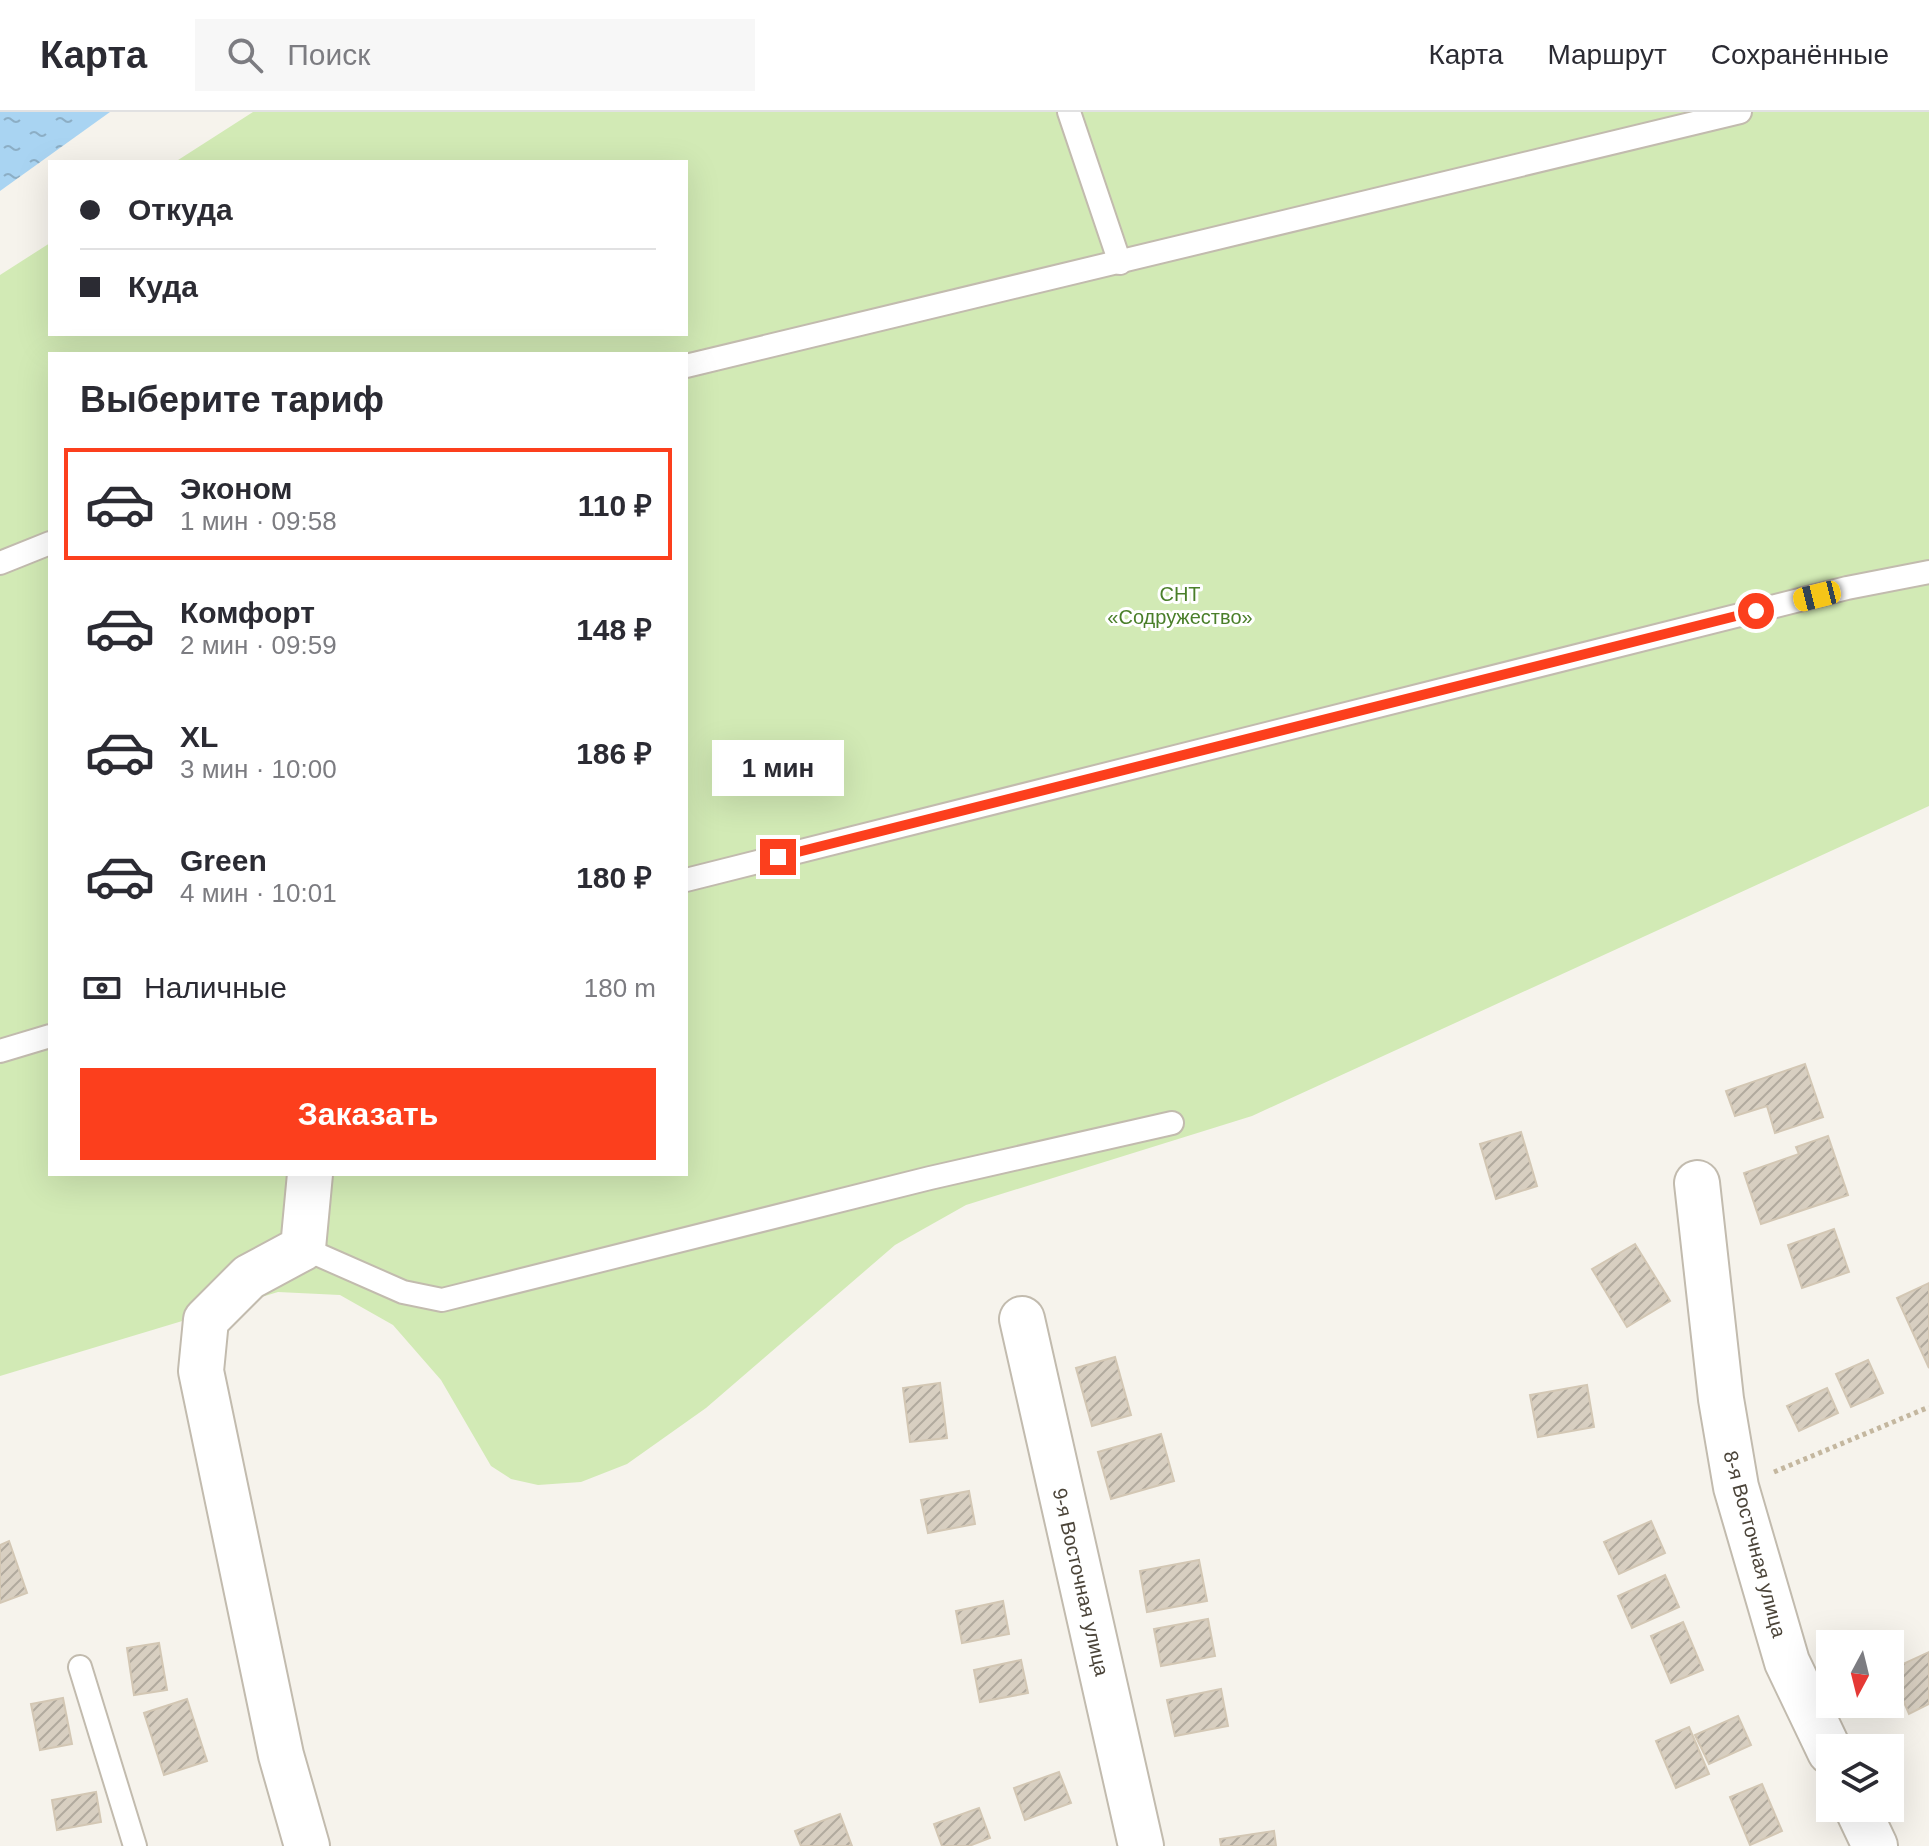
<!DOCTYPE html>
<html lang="ru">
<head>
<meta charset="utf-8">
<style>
  body { margin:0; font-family:Arial,sans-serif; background:#f7f7f7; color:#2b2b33; height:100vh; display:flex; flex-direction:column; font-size:30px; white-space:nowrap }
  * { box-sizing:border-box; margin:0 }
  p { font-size:26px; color:#7c7c81 }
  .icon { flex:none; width:44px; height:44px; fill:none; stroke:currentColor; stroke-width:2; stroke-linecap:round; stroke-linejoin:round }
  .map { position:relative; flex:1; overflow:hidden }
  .details { position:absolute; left:48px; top:240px; width:640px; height:824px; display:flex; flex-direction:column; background:#fff; border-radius:0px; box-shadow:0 8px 32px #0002 }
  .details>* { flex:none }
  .top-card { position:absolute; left:48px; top:48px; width:640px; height:176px; border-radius:0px; box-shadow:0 8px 32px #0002; display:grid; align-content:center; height:176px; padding:0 32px; background:#fff }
  .needle { width:52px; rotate:187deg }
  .controls { position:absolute; left:1816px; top:1518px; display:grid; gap:16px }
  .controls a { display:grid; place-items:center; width:88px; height:88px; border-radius:0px; background:#fff; box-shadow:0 8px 32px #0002; font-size:40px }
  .end { position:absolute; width:36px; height:36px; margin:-18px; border:10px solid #fc3f1d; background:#fff; box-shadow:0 0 0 4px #fff }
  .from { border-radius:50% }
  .bubble { position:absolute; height:56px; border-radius:0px; background:#fff; box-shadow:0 8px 32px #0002; font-size:26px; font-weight:600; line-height:56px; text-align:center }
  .car { position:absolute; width:24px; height:48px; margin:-24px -12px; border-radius:10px; box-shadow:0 0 6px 2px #0007; background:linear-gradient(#f5c518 24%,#345 0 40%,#f5c518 0 76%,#345 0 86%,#f5c518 0) }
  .top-card b { display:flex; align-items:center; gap:28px; height:76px; font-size:30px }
  .top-card b+b { border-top:2px solid #e1e1e2 }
  .top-card i { width:20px; height:20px; background:#2b2b33 }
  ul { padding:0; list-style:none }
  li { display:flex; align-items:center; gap:24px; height:112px; margin:0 16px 12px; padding:0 16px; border:4px solid transparent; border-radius:0px }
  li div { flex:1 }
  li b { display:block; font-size:30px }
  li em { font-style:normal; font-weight:600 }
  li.active { border-color:#fc3f1d }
  li>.icon { width:72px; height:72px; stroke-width:1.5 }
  h2 { padding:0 32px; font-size:36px; line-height:96px }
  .pay { display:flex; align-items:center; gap:20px; height:88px; padding:0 32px; font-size:30px }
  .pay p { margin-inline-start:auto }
  .action { display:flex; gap:16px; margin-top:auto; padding:16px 32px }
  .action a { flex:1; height:92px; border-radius:0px; background:#fc3f1d; color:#fff; font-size:32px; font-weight:600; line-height:92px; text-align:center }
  header { display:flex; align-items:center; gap:48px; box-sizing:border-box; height:112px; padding:0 40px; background:#fff; border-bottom:2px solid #e1e1e2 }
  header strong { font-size:38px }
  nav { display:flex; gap:44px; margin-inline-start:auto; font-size:28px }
  .search { width:560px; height:72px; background:#f7f7f7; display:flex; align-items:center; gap:20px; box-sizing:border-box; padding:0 28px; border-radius:0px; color:#7c7c81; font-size:30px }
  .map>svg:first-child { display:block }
  .garden { fill:#d2eab5; fill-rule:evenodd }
  .water { fill:url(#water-ripples) }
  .building { fill:url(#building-hatch); stroke:#d3c7b4; stroke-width:2 }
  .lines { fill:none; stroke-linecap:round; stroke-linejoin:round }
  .lane-casing { stroke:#c2bbae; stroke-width:26 }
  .street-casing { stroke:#c2bbae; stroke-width:48 }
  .path { stroke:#c4b79f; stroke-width:5; stroke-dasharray:4 4; stroke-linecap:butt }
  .lane { stroke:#fff; stroke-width:22 }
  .street { stroke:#fff; stroke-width:44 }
  .route { stroke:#fc3f1d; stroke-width:10 }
  .labels { text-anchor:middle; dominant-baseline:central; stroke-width:6; stroke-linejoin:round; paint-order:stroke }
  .park-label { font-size:20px; fill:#4a7f2a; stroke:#fff }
  .street-label { font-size:20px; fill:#4b4439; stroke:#fff }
</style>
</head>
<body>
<header>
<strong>Карта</strong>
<div class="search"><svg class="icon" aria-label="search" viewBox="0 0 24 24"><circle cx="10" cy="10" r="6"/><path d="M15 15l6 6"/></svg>Поиск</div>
<nav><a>Карта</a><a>Маршрут</a><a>Сохранённые</a></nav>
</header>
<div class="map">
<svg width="1929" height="1734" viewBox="0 0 1929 1734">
  <defs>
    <pattern id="water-ripples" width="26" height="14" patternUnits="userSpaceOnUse" patternTransform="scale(2)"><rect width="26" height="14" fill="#a9d4f2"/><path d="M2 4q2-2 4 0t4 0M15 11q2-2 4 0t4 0" fill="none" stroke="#8caec5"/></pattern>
    <pattern id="building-hatch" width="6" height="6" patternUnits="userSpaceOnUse" patternTransform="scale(2)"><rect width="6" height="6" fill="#d8cfc1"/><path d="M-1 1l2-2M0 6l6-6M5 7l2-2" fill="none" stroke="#b1aa9e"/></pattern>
  </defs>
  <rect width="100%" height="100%" fill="#f6f3ec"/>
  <path class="garden" d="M253 0H1929V694L1252 1004 966 1093 895 1133 706 1296 627 1352 581 1370 538 1373 511 1367 491 1354 441 1268 393 1213 340 1183 278 1180 0 1264V163L50 131V222H686V50H175ZM50 242H686V1062H50Z"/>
  <path class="water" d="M0 0H110L0 79Z"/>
  <g class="building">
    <path d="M1805 952 1823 1005 1775 1021 1767 994 1735 1004 1726 979Z"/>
    <path d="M1521 1020 1537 1074 1496 1087 1480 1032Z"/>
    <path d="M1828 1024 1848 1083 1761 1112 1744 1061 1799 1042 1796 1035Z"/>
    <path d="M1834 1117 1849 1160 1802 1176 1788 1133Z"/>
    <path d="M1635 1132 1670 1189 1627 1215 1592 1157Z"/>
    <path d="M1929 1171V1256L1897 1186Z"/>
    <path d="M1115 1245 1131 1303 1092 1314 1076 1256Z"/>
    <path d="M1868 1248 1883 1281 1851 1295 1836 1262Z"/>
    <path d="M940 1271 947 1326 910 1330 903 1276Z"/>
    <path d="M1587 1273 1594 1315 1538 1325 1530 1283Z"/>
    <path d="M1827 1276 1838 1301 1799 1319 1787 1294Z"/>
    <path d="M1161 1322 1174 1369 1111 1387 1098 1340Z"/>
    <path d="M969 1379 975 1412 928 1421 921 1388Z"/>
    <path d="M1651 1409 1665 1441 1619 1462 1604 1430Z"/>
    <path d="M9 1429 27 1481 0 1491V1433Z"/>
    <path d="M1199 1448 1207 1489 1147 1500 1140 1459Z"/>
    <path d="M1665 1463 1679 1495 1632 1516 1618 1484Z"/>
    <path d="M1003 1489 1009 1522 962 1531 956 1499Z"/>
    <path d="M1208 1507 1215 1544 1161 1554 1154 1517Z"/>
    <path d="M1683 1510 1703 1558 1671 1571 1651 1524Z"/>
    <path d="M159 1531 167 1578 134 1583 127 1536Z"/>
    <path d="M1929 1540V1592L1909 1602 1890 1558Z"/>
    <path d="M1021 1548 1028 1581 980 1590 974 1558Z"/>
    <path d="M1221 1577 1228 1614 1175 1624 1167 1588Z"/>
    <path d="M63 1586 72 1632 40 1638 31 1592Z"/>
    <path d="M187 1587 207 1649 164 1663 144 1601Z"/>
    <path d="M1738 1604 1751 1633 1709 1652 1695 1623Z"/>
    <path d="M1689 1615 1709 1662 1676 1676 1656 1629Z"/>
    <path d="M1059 1660 1071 1691 1025 1708 1014 1676Z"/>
    <path d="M1762 1672 1782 1719 1750 1733 1730 1685Z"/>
    <path d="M96 1680 101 1710 57 1718 52 1688Z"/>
    <path d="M979 1696 990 1726 969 1734H942L934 1712Z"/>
    <path d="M840 1702 852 1734H801L795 1719Z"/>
    <path d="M1274 1719 1276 1734H1221L1220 1727Z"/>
  </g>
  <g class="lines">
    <g class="lane-casing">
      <g id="lane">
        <path d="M1069 0 1120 151"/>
        <path d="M686 254 1740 0"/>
        <path d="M0 451 50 431"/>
        <path d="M686 768 1847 476 1929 460"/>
        <path d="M0 939 50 924"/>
        <path d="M303 1136 403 1180 442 1188 930 1066 1172 1011"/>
        <path d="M80 1555 135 1734"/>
      </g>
    </g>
    <g class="street-casing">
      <g id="street">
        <path d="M1697 1071 1721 1287 1736 1375 1787 1550 1830 1640"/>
        <path d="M1022 1207 1141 1734"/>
        <path d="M1857 1696 1875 1734"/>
        <path d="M307 1734 281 1643 201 1259 206 1208 249 1165 303 1136 310 1062"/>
      </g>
    </g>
    <path class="path" d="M1774 1360 1929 1295"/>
    <use href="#lane" class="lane"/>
    <use href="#street" class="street"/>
  </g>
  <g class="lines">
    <path class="route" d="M778 745 1756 499"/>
  </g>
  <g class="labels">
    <g class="park-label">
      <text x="1180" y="482">СНТ<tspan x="1180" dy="23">«Содружество»</tspan></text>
    </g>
    <g class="street-label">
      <text transform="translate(1755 1432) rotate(75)">8-я Восточная улица</text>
      <text transform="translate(1081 1470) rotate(77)">9-я Восточная улица</text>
    </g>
  </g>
</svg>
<div class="controls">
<a><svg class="needle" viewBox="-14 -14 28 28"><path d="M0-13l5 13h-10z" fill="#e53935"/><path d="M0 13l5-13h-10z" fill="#7c7c81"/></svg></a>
<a><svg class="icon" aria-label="layers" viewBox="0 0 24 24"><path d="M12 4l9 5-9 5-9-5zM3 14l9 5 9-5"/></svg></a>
</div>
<i class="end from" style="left:1756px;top:499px"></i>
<i class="end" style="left:778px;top:745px"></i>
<div class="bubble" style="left:712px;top:628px;width:132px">1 мин</div>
<i class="car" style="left:1817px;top:484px;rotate:256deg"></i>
<div class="top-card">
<b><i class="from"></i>Откуда</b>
<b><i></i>Куда</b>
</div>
<section class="details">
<h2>Выберите тариф</h2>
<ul>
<li class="active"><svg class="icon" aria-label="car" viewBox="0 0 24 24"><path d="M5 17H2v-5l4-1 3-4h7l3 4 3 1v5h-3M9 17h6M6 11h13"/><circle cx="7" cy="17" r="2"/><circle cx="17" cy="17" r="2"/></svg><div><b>Эконом</b><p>1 мин · 09:58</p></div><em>110 ₽</em></li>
<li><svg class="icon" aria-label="car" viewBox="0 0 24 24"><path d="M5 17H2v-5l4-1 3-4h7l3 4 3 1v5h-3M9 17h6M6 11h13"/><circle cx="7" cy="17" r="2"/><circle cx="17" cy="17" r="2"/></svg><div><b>Комфорт</b><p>2 мин · 09:59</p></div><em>148 ₽</em></li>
<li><svg class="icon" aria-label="car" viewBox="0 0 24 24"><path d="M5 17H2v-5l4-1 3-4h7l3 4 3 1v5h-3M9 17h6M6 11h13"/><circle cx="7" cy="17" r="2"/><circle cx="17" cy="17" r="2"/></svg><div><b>XL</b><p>3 мин · 10:00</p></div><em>186 ₽</em></li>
<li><svg class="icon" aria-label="car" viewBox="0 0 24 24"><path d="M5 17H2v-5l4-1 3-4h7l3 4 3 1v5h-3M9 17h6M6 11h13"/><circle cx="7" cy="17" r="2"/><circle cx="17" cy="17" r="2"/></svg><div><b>Green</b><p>4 мин · 10:01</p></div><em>180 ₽</em></li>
</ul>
<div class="pay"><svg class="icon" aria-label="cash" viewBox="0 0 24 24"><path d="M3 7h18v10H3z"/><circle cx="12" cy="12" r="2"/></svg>Наличные<p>180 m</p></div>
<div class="action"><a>Заказать</a></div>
</section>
</div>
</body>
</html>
